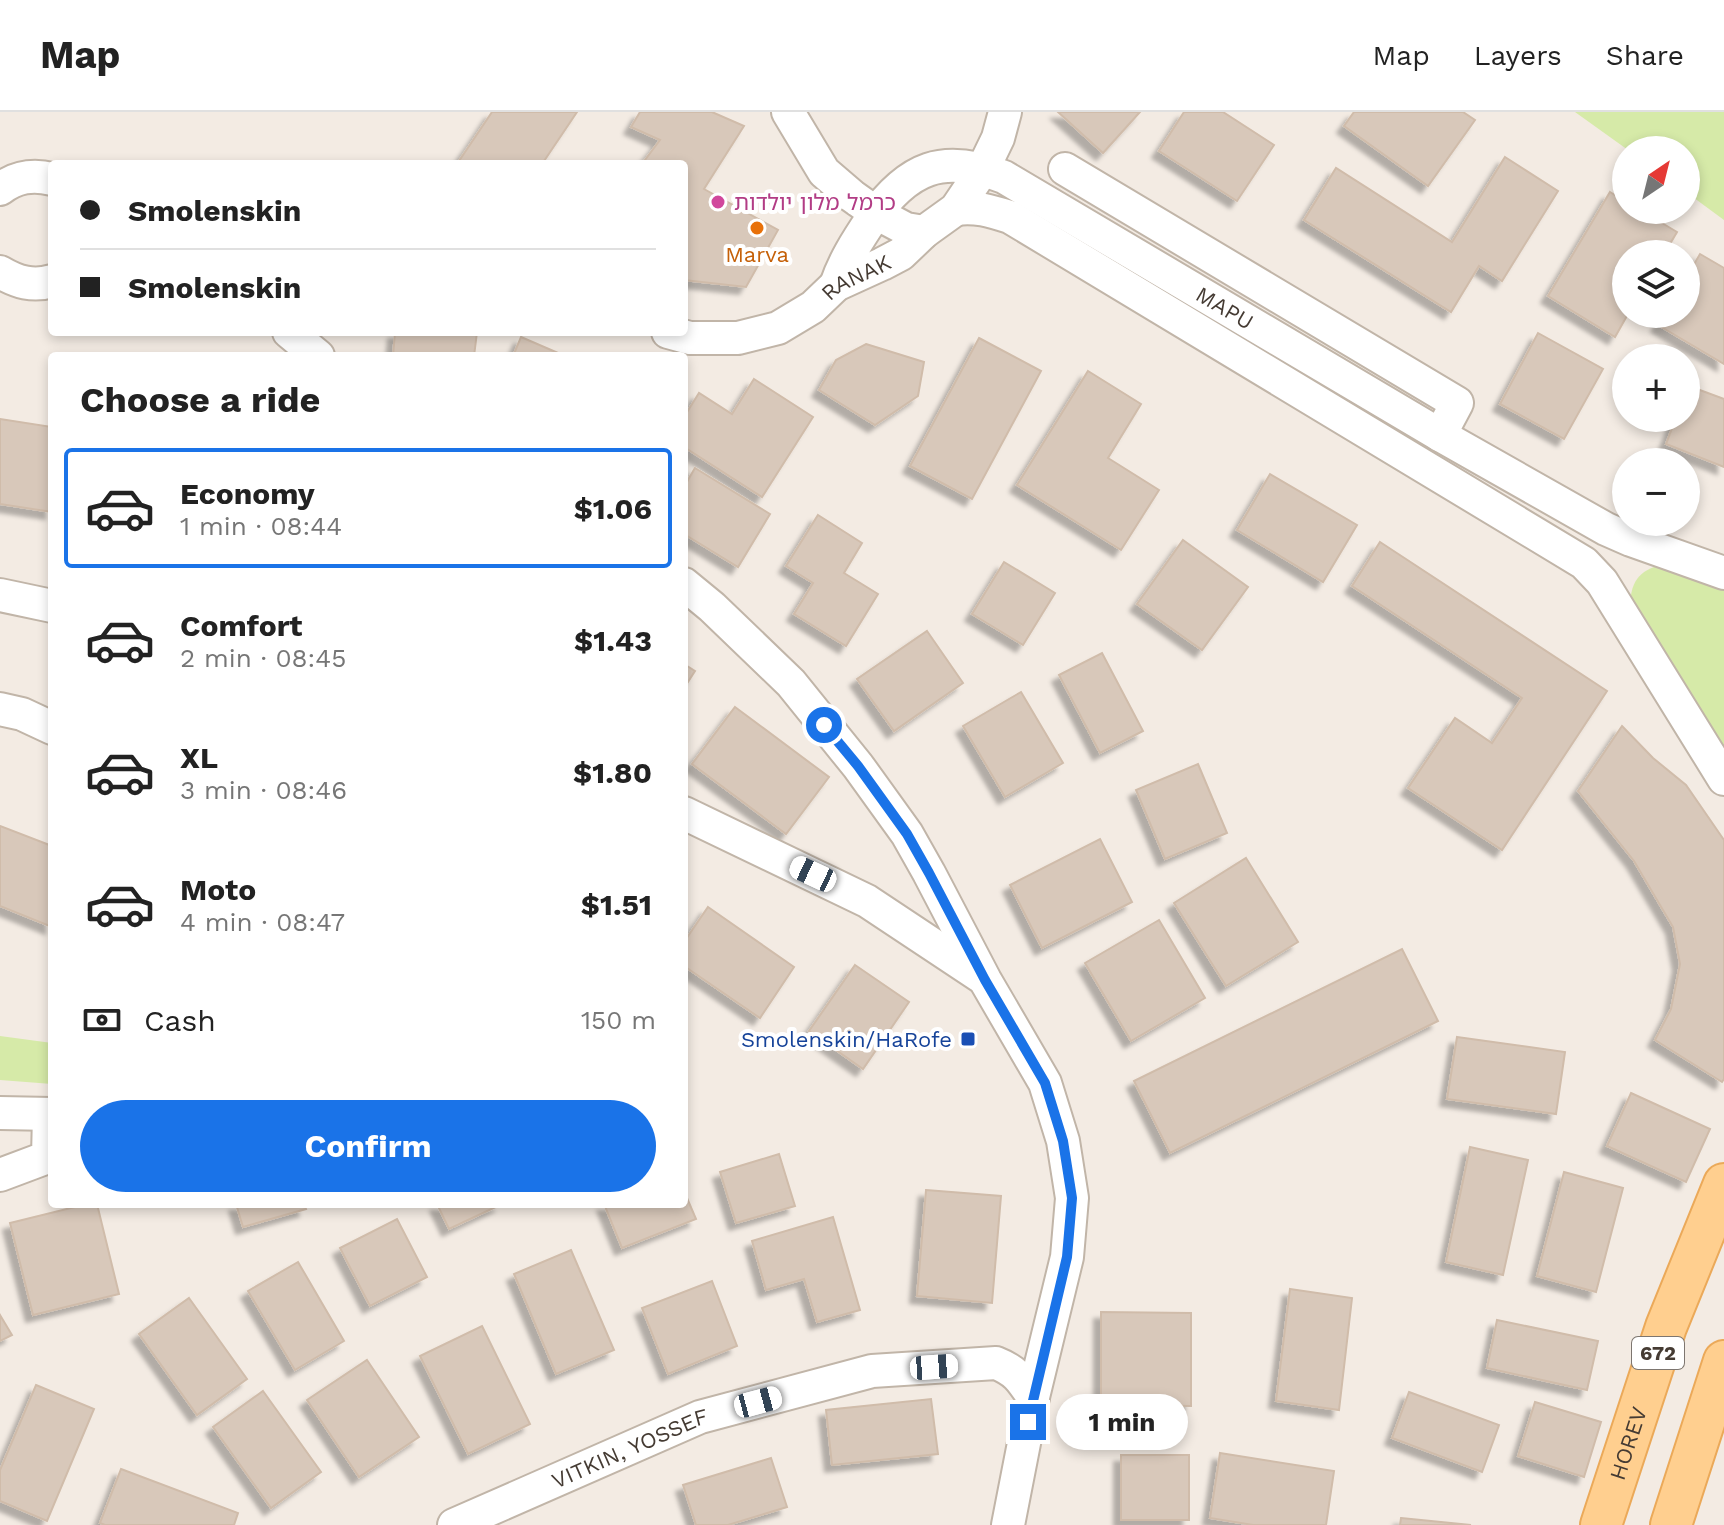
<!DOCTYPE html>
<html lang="en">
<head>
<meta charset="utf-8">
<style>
  body { margin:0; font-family:"Work Sans","Noto Sans Hebrew",sans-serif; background:#f2f2f2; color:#222; height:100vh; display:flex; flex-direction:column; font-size:30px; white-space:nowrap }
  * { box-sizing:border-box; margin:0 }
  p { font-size:26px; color:#767676 }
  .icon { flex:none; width:44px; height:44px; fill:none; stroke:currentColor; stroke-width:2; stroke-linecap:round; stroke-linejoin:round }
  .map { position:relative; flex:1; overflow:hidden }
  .sheet { position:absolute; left:48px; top:240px; width:640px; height:856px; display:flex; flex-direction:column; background:#fff; border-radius:8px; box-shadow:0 4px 12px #0003 }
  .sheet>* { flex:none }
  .top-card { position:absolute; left:48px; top:48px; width:640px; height:176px; border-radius:8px; box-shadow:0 4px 12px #0003; display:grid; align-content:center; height:176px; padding:0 32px; background:#fff }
  .needle { width:52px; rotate:35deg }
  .buttons { position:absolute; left:1612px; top:24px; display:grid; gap:16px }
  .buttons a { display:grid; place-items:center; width:88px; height:88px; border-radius:50%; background:#fff; box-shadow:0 4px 12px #0003; font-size:40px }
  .end { position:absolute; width:36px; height:36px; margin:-18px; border:10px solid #1a73e8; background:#fff; box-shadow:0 0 0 4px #fff }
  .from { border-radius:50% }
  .bubble { position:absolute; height:56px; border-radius:28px; background:#fff; box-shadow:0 4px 12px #0003; font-size:26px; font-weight:700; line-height:56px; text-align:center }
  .car { position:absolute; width:24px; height:48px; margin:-24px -12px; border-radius:10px; box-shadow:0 0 6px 2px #0007; background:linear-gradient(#fff 24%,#345 0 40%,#fff 0 76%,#345 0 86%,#fff 0) }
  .top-card b { display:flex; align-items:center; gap:28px; height:76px; font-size:30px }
  .top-card b+b { border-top:2px solid #e0e0e0 }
  .top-card i { width:20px; height:20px; background:#222 }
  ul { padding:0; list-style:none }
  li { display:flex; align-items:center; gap:24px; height:120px; margin:0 16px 12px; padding:0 16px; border:4px solid transparent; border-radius:8px }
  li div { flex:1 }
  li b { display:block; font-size:30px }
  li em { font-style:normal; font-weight:700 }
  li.selected { border-color:#1a73e8 }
  li>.icon { width:72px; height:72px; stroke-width:1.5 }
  h2 { padding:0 32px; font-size:36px; line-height:96px }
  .pay { display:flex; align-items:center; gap:20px; height:88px; padding:0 32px; font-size:30px }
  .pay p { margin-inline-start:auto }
  .primary-button { display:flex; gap:16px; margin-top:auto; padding:16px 32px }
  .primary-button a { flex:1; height:92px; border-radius:48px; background:#1a73e8; color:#fff; font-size:32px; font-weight:700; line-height:92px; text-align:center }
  header { display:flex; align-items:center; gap:48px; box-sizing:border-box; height:112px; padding:0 40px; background:#fff; border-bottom:2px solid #e0e0e0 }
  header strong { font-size:38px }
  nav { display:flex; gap:44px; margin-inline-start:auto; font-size:28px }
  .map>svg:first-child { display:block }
  .green { fill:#d6eaa8 }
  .building { fill:#d8c8ba; stroke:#d0bcaa; stroke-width:2; filter:url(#shadow) }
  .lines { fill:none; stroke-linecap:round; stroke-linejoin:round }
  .minor-casing { stroke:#c1b5a8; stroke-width:36 }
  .major-casing { stroke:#eba959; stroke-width:44 }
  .minor { stroke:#fff; stroke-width:32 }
  .major { stroke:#ffcf8f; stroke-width:40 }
  .route { stroke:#1a73e8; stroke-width:10 }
  .hotel-dot { fill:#d1479c; stroke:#fff; stroke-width:3 }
  .food-dot { fill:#e8710a; stroke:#fff; stroke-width:3 }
  .transit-dot { fill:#1a4fb4; stroke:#fff; stroke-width:3 }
  .labels { text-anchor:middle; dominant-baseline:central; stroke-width:8; stroke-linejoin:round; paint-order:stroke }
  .shield { fill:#fff; stroke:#7d7670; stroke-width:2 }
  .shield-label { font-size:20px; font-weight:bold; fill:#453b33 }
  .hotel-label { font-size:22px; fill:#b23c85; stroke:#fff; text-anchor:start }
  .food-label { font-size:22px; fill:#c56008; stroke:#fff }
  .street-label { font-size:22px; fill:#453b33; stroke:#fff }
  .transit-label { font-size:22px; fill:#164399; stroke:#fff; text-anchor:end }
</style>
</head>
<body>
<header>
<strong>Map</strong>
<nav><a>Map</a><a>Layers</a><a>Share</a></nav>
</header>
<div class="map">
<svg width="1724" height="1413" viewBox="0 0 1724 1413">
  <defs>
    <filter id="shadow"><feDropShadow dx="-7" dy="7" stdDeviation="2" flood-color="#0004"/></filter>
  </defs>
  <rect width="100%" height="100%" fill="#f3ebe3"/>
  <g class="green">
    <path d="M1575 0H1724V108L1686 80V38H1628Z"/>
    <path d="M1667 451 1724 471V643L1630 493C1631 467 1641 457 1667 451Z"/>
    <path d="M0 924 52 931V972L0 968Z"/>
  </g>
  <g class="building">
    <path d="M492 0H577L542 52H457Z"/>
    <path d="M640 0H712L744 14 704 77 778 118 746 175 684 168V52H642L660 28 631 15Z"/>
    <path d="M1058 0H1140L1103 41Z"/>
    <path d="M1184 0H1223L1274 33 1237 89 1159 39Z"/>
    <path d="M1354 0H1463L1475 8 1428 74 1344 14Z"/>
    <path d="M1505 45 1558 79 1502 169 1479 154 1451 200 1304 108 1336 56 1452 130Z"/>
    <path d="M1610 80 1626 90V98H1640L1677 120 1664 142H1626V202H1628L1615 225 1548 184Z"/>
    <path d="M1700 142 1724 156V252L1658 213 1665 202H1686V166Z"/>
    <path d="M395 220H477L474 244H393Z"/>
    <path d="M1538 221 1603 257 1564 327 1500 292Z"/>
    <path d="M521 225 565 244H513Z"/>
    <path d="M979 226 1041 259 972 387 910 354Z"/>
    <path d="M866 232 924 250 918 284 875 313 819 278 836 248Z"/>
    <path d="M1088 259 1141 292 1108 346 1159 378 1121 438 1017 373Z"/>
    <path d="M754 267 813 305 762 385 684 335V305L699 281 732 302Z"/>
    <path d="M1689 274 1724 287V355L1666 332 1676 306H1686V280Z"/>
    <path d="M0 307 52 315V400L0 392Z"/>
    <path d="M695 356 770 402 738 455 684 422V375Z"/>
    <path d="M1270 362 1357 413 1323 470 1237 418Z"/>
    <path d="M818 403 862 431 844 461 878 482 846 534 794 502 813 471 786 454Z"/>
    <path d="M1183 428 1248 475 1202 538 1137 492Z"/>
    <path d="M1380 430 1607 579 1502 738 1408 676 1455 606 1492 631 1522 586 1352 474Z"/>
    <path d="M1004 450 1055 481 1023 533 972 502Z"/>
    <path d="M927 519 963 571 894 619 857 567Z"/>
    <path d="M1102 541 1143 619 1100 641 1059 563Z"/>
    <path d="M684 552 695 559 684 576Z"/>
    <path d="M1021 580 1063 651 1005 685 963 614Z"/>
    <path d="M735 595 829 665 786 722 692 652Z"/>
    <path d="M1622 614 1653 646 1686 673 1724 728V967L1722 970 1655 928 1671 897 1680 852 1673 815 1634 749 1578 679Z"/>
    <path d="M1198 652 1227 721 1165 747 1136 678Z"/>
    <path d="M0 714 52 734V815L0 794Z"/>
    <path d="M1100 727 1132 790 1042 836 1010 773Z"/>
    <path d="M1246 746 1298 830 1226 874 1174 791Z"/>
    <path d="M708 795 794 855 760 906 684 854V830Z"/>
    <path d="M1159 808 1205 886 1131 929 1085 851Z"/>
    <path d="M1402 837 1438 909 1170 1041 1134 969Z"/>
    <path d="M855 853 909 890 863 957 809 919Z"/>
    <path d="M1457 925 1565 940 1556 1002 1447 987Z"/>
    <path d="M1631 981 1710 1017 1686 1070 1607 1034Z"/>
    <path d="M1470 1035 1528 1048 1503 1163 1446 1150Z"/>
    <path d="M779 1042 795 1094 736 1111 720 1060Z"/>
    <path d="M1564 1060 1623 1076 1596 1180 1537 1164Z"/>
    <path d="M926 1078 1001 1084 992 1191 917 1184Z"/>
    <path d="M684 1079 696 1107 622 1136 604 1092H684Z"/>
    <path d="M87 1092H97L119 1182 33 1203 10 1111Z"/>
    <path d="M236 1092H304L306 1097 243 1115Z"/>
    <path d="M437 1092H502L449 1117Z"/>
    <path d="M833 1105 860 1198 817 1210 804 1167 766 1178 752 1129Z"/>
    <path d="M397 1107 427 1165 370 1194 340 1136Z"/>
    <path d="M571 1138 614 1238 556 1262 514 1162Z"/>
    <path d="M298 1150 344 1229 295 1258 248 1179Z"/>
    <path d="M712 1169 737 1234 668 1262 642 1196Z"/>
    <path d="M1290 1177 1352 1186 1339 1298 1276 1289Z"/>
    <path d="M189 1186 247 1267 197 1303 139 1222Z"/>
    <path d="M1101 1200 1191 1201V1294L1101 1293Z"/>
    <path d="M0 1203 12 1223 0 1229Z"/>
    <path d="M1497 1208 1598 1229 1587 1278 1487 1256Z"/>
    <path d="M482 1214 530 1312 468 1342 420 1244Z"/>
    <path d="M367 1248 419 1325 359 1365 307 1288Z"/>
    <path d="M36 1273 94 1297 47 1409 0 1389V1358Z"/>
    <path d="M263 1279 321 1360 271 1396 213 1315Z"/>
    <path d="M1409 1280 1499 1313 1482 1360 1392 1326Z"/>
    <path d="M931 1287 938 1342 832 1353 826 1298Z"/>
    <path d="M1535 1290 1601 1310 1584 1365 1518 1344Z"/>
    <path d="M1220 1341 1334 1359 1326 1413H1253L1210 1406Z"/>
    <rect x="1121" y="1343" width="68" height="65"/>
    <path d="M771 1346 787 1395 728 1413H696L683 1373Z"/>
    <path d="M121 1357 238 1401 234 1413H105L100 1411Z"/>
    <path d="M1401 1406 1471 1413H1400Z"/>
  </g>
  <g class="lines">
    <g class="minor-casing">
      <g id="minor">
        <path d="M788 0 824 60 852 84 876 101 906 117 924 120"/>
        <path d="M1065 57 1457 291 1440 323"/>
        <path d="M0 77C16 65 32 62 52 67"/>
        <path d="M956 97C975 94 991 99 1010 105L1584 451 1602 470 1724 667"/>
        <path d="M0 160C17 170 33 175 52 169"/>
        <path id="s1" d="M836 173C844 149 857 129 871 108 908 55 943 41 1004 65L1440 323 1606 417 1631 428 1724 461"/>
        <path d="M289 220 318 244"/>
        <path id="s2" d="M668 220 690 226H738L778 216 813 195 836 173 882 152 901 142 924 120 956 97 983 57 998 26 1005 0"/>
        <path d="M684 472 712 495 791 571 858 654 907 722 929 761 985 868 1045 971 1063 1029 1072 1086 1067 1145 1033 1285 1008 1413"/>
        <path d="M0 483 52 494"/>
        <path d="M0 597 22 602 52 616"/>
        <path d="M684 701 867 789 980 864"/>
        <path d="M0 1001 52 1002"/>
        <path d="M0 1063 48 1045 49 1003"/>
        <path id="s3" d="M454 1413 700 1305 872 1259 996 1251C1016 1259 1021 1267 1033 1285"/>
      </g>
    </g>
    <g class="major-casing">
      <g id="major">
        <path id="s4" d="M1601 1413 1666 1215 1724 1072"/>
        <path d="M1671 1413 1724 1249"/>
      </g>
    </g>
    <use href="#minor" class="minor"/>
    <use href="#major" class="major"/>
  </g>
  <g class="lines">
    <path class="route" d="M824 613 858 654 907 722 929 761 985 868 1045 971 1063 1029 1072 1086 1067 1145 1028 1310"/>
  </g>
  <circle class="hotel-dot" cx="718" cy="90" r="8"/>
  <circle class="food-dot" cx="757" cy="116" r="8"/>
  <rect class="transit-dot" x="960" y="919" width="16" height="16" rx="4"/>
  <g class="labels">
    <rect class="shield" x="1632" y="1225" width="52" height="32" rx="6"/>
    <g class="shield-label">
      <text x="1658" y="1241">672</text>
    </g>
    <g class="hotel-label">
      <text x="734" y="90">כרמל מלון יולדות</text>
    </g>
    <g class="food-label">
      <text x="757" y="142">Marva</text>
    </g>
    <g class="street-label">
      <text stroke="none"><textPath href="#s2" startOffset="206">RANAK</textPath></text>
      <text stroke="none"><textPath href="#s1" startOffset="486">MAPU</textPath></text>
      <text stroke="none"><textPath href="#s4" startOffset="86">HOREV</textPath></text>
      <text stroke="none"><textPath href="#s3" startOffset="192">VITKIN, YOSSEF</textPath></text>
    </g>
    <g class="transit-label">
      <text x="952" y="927">Smolenskin/HaRofe</text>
    </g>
  </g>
</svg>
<div class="buttons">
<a><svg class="needle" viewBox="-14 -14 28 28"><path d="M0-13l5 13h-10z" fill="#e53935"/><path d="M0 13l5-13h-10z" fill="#767676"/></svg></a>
<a><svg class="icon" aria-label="layers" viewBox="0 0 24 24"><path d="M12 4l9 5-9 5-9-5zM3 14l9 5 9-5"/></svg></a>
<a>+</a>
<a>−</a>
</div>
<i class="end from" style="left:824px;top:613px"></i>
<i class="end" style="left:1028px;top:1310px"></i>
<div class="bubble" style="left:1056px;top:1282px;width:132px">1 min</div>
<i class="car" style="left:813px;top:762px;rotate:295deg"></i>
<i class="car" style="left:934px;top:1255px;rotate:86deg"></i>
<i class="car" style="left:758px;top:1290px;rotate:75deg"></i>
<div class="top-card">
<b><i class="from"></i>Smolenskin</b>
<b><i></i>Smolenskin</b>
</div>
<section class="sheet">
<h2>Choose a ride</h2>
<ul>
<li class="selected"><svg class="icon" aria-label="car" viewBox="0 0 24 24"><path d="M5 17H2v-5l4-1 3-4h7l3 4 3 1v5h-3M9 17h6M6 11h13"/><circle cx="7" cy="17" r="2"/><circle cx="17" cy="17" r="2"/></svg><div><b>Economy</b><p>1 min · 08:44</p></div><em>$1.06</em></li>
<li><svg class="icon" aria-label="car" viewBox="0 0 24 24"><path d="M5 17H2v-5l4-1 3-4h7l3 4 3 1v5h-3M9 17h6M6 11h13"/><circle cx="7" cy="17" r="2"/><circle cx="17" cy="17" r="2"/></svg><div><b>Comfort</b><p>2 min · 08:45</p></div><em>$1.43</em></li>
<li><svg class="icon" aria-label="car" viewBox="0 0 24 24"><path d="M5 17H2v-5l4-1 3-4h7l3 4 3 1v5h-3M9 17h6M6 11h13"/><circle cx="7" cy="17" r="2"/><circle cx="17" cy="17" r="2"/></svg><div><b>XL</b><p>3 min · 08:46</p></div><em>$1.80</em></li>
<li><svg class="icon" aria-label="car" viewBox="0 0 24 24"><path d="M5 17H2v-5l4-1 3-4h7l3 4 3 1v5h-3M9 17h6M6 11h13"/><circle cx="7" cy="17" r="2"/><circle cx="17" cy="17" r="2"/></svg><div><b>Moto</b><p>4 min · 08:47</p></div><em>$1.51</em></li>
</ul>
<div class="pay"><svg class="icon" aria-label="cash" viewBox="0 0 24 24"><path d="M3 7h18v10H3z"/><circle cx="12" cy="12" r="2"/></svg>Cash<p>150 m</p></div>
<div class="primary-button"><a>Confirm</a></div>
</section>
</div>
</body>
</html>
